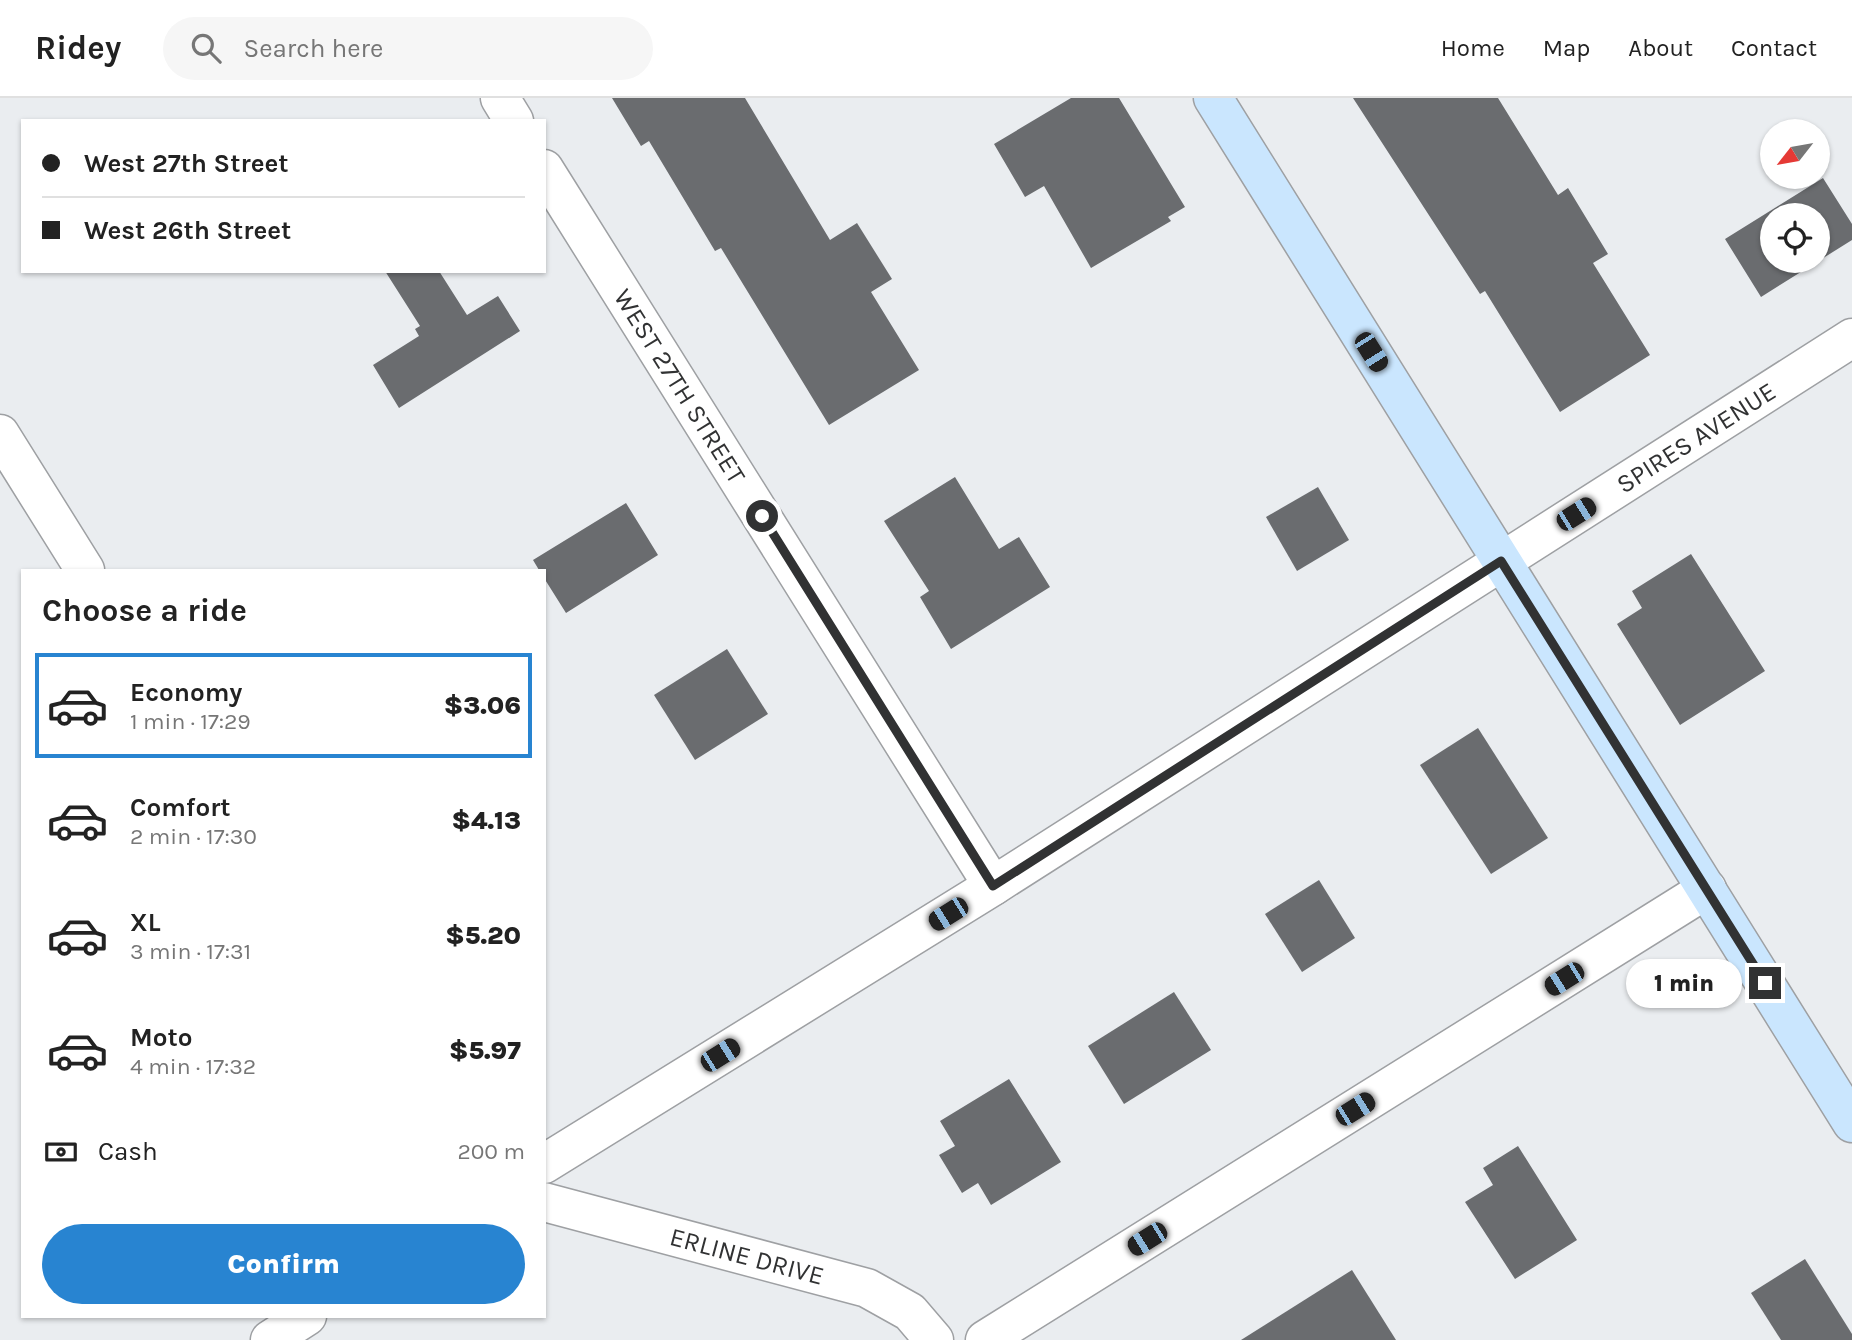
<!DOCTYPE html>
<html lang="en">
<head>
<meta charset="utf-8">
<style>
  body { margin:0; font-family:Karla,sans-serif; background:#f6f6f6; color:#222; height:100vh; display:flex; flex-direction:column; font-size:26px; white-space:nowrap }
  * { box-sizing:border-box; margin:0 }
  p { font-size:23px; color:#767676 }
  .icon { flex:none; width:38px; height:38px; fill:none; stroke:currentColor; stroke-width:2; stroke-linecap:round; stroke-linejoin:round }
  .map { position:relative; flex:1; overflow:hidden }
  .side { position:absolute; left:21px; top:471px; width:525px; height:749px; display:flex; flex-direction:column; background:#fff; border-radius:0px; box-shadow:0 2px 5px #0004 }
  .side>* { flex:none }
  .banner { position:absolute; left:21px; top:21px; width:525px; height:154px; border-radius:0px; box-shadow:0 2px 5px #0004; display:grid; align-content:center; height:154px; padding:0 21px; background:#fff }
  .needle { width:46px; rotate:239deg }
  .buttons { position:absolute; left:1760px; top:21px; display:grid; gap:14px }
  .buttons a { display:grid; place-items:center; width:70px; height:70px; border-radius:50%; background:#fff; box-shadow:0 2px 5px #0004; font-size:35px }
  .end { position:absolute; width:32px; height:32px; margin:-16px; border:9px solid #313233; background:#fff; box-shadow:0 0 0 4px #fff }
  .from { border-radius:50% }
  .bubble { position:absolute; height:49px; border-radius:24px; background:#fff; box-shadow:0 2px 5px #0004; font-size:23px; font-weight:800; line-height:49px; text-align:center }
  .car { position:absolute; width:21px; height:42px; margin:-21px -10px; border-radius:9px; box-shadow:0 0 5px 2px #0007; background:linear-gradient(#222 24%,#8ab4d8 0 40%,#222 0 76%,#8ab4d8 0 86%,#222 0) }
  .banner b { display:flex; align-items:center; gap:24px; height:66px; font-size:26px }
  .banner b+b { border-top:2px solid #e0e0e0 }
  .banner i { width:18px; height:18px; background:#222 }
  ul { padding:0; list-style:none }
  li { display:flex; align-items:center; gap:21px; height:105px; margin:0 14px 10px; padding:0 7px; border:4px solid transparent; border-radius:0px }
  li div { flex:1 }
  li b { display:block; font-size:26px }
  li em { font-style:normal; font-weight:800 }
  li.selected { border-color:#2884d1 }
  li>.icon { width:63px; height:63px; stroke-width:1.5 }
  h2 { padding:0 21px; font-size:32px; line-height:84px }
  .pay { display:flex; align-items:center; gap:18px; height:77px; padding:0 21px; font-size:26px }
  .pay p { margin-inline-start:auto }
  .button { display:flex; gap:14px; margin-top:auto; padding:14px 21px }
  .button a { flex:1; height:80px; border-radius:42px; background:#2884d1; color:#fff; font-size:28px; font-weight:800; line-height:80px; text-align:center }
  header { display:flex; align-items:center; gap:42px; box-sizing:border-box; height:98px; padding:0 35px; background:#fff; border-bottom:2px solid #e0e0e0 }
  header strong { font-size:33px }
  nav { display:flex; gap:38px; margin-inline-start:auto; font-size:24px }
  .search { width:490px; height:63px; background:#f6f6f6; display:flex; align-items:center; gap:18px; box-sizing:border-box; padding:0 24px; border-radius:38px; color:#767676; font-size:26px }
  .map>svg:first-child { display:block }
  .building { fill:#6a6c6f; fill-rule:evenodd }
  .lines { fill:none; stroke-linecap:round; stroke-linejoin:round }
  .minor-casing { stroke:#9ea0a3; stroke-width:41 }
  .secondary-casing { stroke:#9ea0a3; stroke-width:41 }
  .minor { stroke:#fff; stroke-width:38 }
  .secondary { stroke:#cae6fe; stroke-width:38 }
  .route { stroke:#313233; stroke-width:9 }
  .labels { text-anchor:middle; dominant-baseline:central; stroke-width:7; stroke-linejoin:round; paint-order:stroke }
  .street-label { font-size:26px; fill:#313233; stroke:#f8fafd }
</style>
</head>
<body>
<header>
<strong>Ridey</strong>
<div class="search"><svg class="icon" aria-label="search" viewBox="0 0 24 24"><circle cx="10" cy="10" r="6"/><path d="M15 15l6 6"/></svg>Search here</div>
<nav><a>Home</a><a>Map</a><a>About</a><a>Contact</a></nav>
</header>
<div class="map">
<svg width="1852" height="1242" viewBox="0 0 1852 1242">
  <rect width="100%" height="100%" fill="#eaedf0"/>
  <g class="building">
    <path d="M612 0H745L830 142 857 125 892 181 871 194 919 272 829 327 721 150 715 153 649 43 641 48Z"/>
    <path d="M1071 0H1119L1185 109 1168 119 1171 123 1091 170 1044 88 1025 99 994 46Z"/>
    <path d="M1353 0H1498L1558 97 1568 90 1608 156 1593 165 1650 257 1560 314 1485 193 1480 196Z"/>
    <path d="M1823 80 1852 126V142L1761 199 1725 141ZM1773 117H1818V163H1773Z"/>
    <path d="M385 173H439L467 217 498 198 520 233 399 310 373 267 419 238 415 231 420 228Z"/>
    <path d="M955 379 999 451 1019 439 1050 489 951 551 920 499 929 493 884 423Z"/>
    <path d="M1318 389 1349 442 1297 473 1266 419Z"/>
    <path d="M626 405 658 457 566 515 544 480V472H539L533 462Z"/>
    <path d="M1691 456 1765 573 1680 627 1617 526 1642 510 1632 493Z"/>
    <path d="M727 551 768 616 695 662 654 597Z"/>
    <path d="M1478 630 1548 740 1491 776 1420 667Z"/>
    <path d="M1319 782 1355 840 1302 874 1265 816Z"/>
    <path d="M1174 894 1211 952 1124 1006 1088 948Z"/>
    <path d="M1009 981 1061 1064 991 1107 978 1085 962 1095 939 1057 955 1048 940 1023Z"/>
    <path d="M1518 1048 1577 1142 1515 1181 1465 1104 1493 1087 1483 1070Z"/>
    <path d="M1805 1161 1852 1236V1242H1781L1751 1195Z"/>
    <path d="M1352 1172 1396 1242H1241Z"/>
  </g>
  <g class="lines">
    <g class="minor-casing">
      <g id="minor">
        <path d="M500 0 514 23"/>
        <path id="s1" d="M544 71 993 788"/>
        <path d="M0 336 85 472"/>
        <path id="s2" d="M544 1066 993 788 1852 240"/>
        <path id="s3" d="M544 1104 867 1190 910 1214 934 1242"/>
        <path d="M270 1242 307 1218"/>
        <path d="M985 1242 1707 791"/>
      </g>
    </g>
    <g class="secondary-casing">
      <path id="secondary" d="M1213 0 1852 1025"/>
    </g>
    <use href="#minor" class="minor"/>
    <use href="#secondary" class="secondary"/>
  </g>
  <g class="lines">
    <path class="route" d="M762 418 993 788 1501 463 1765 885"/>
  </g>
  <g class="labels">
    <g class="street-label">
      <text stroke="none"><textPath href="#s1" startOffset="256">WEST 27TH STREET</textPath></text>
      <text stroke="none"><textPath href="#s2" startOffset="1362">SPIRES AVENUE</textPath></text>
      <text stroke="none"><textPath href="#s3" startOffset="210">ERLINE DRIVE</textPath></text>
    </g>
  </g>
</svg>
<div class="buttons">
<a><svg class="needle" viewBox="-14 -14 28 28"><path d="M0-13l5 13h-10z" fill="#e53935"/><path d="M0 13l5-13h-10z" fill="#767676"/></svg></a>
<a><svg class="icon" aria-label="locate" viewBox="0 0 24 24"><circle cx="12" cy="12" r="6"/><path d="M12 2v4M12 18v4M2 12h4M18 12h4"/></svg></a>
</div>
<i class="end from" style="left:762px;top:418px"></i>
<i class="end" style="left:1765px;top:885px"></i>
<div class="bubble" style="left:1626px;top:861px;width:116px">1 min</div>
<i class="car" style="left:1371px;top:254px;rotate:148deg"></i>
<i class="car" style="left:1576px;top:416px;rotate:58deg"></i>
<i class="car" style="left:948px;top:816px;rotate:238deg"></i>
<i class="car" style="left:1564px;top:881px;rotate:238deg"></i>
<i class="car" style="left:720px;top:957px;rotate:58deg"></i>
<i class="car" style="left:1355px;top:1011px;rotate:58deg"></i>
<i class="car" style="left:1147px;top:1141px;rotate:238deg"></i>
<div class="banner">
<b><i class="from"></i>West 27th Street</b>
<b><i></i>West 26th Street</b>
</div>
<section class="side">
<h2>Choose a ride</h2>
<ul>
<li class="selected"><svg class="icon" aria-label="car" viewBox="0 0 24 24"><path d="M5 17H2v-5l4-1 3-4h7l3 4 3 1v5h-3M9 17h6M6 11h13"/><circle cx="7" cy="17" r="2"/><circle cx="17" cy="17" r="2"/></svg><div><b>Economy</b><p>1 min · 17:29</p></div><em>$3.06</em></li>
<li><svg class="icon" aria-label="car" viewBox="0 0 24 24"><path d="M5 17H2v-5l4-1 3-4h7l3 4 3 1v5h-3M9 17h6M6 11h13"/><circle cx="7" cy="17" r="2"/><circle cx="17" cy="17" r="2"/></svg><div><b>Comfort</b><p>2 min · 17:30</p></div><em>$4.13</em></li>
<li><svg class="icon" aria-label="car" viewBox="0 0 24 24"><path d="M5 17H2v-5l4-1 3-4h7l3 4 3 1v5h-3M9 17h6M6 11h13"/><circle cx="7" cy="17" r="2"/><circle cx="17" cy="17" r="2"/></svg><div><b>XL</b><p>3 min · 17:31</p></div><em>$5.20</em></li>
<li><svg class="icon" aria-label="car" viewBox="0 0 24 24"><path d="M5 17H2v-5l4-1 3-4h7l3 4 3 1v5h-3M9 17h6M6 11h13"/><circle cx="7" cy="17" r="2"/><circle cx="17" cy="17" r="2"/></svg><div><b>Moto</b><p>4 min · 17:32</p></div><em>$5.97</em></li>
</ul>
<div class="pay"><svg class="icon" aria-label="cash" viewBox="0 0 24 24"><path d="M3 7h18v10H3z"/><circle cx="12" cy="12" r="2"/></svg>Cash<p>200 m</p></div>
<div class="button"><a>Confirm</a></div>
</section>
</div>
</body>
</html>
